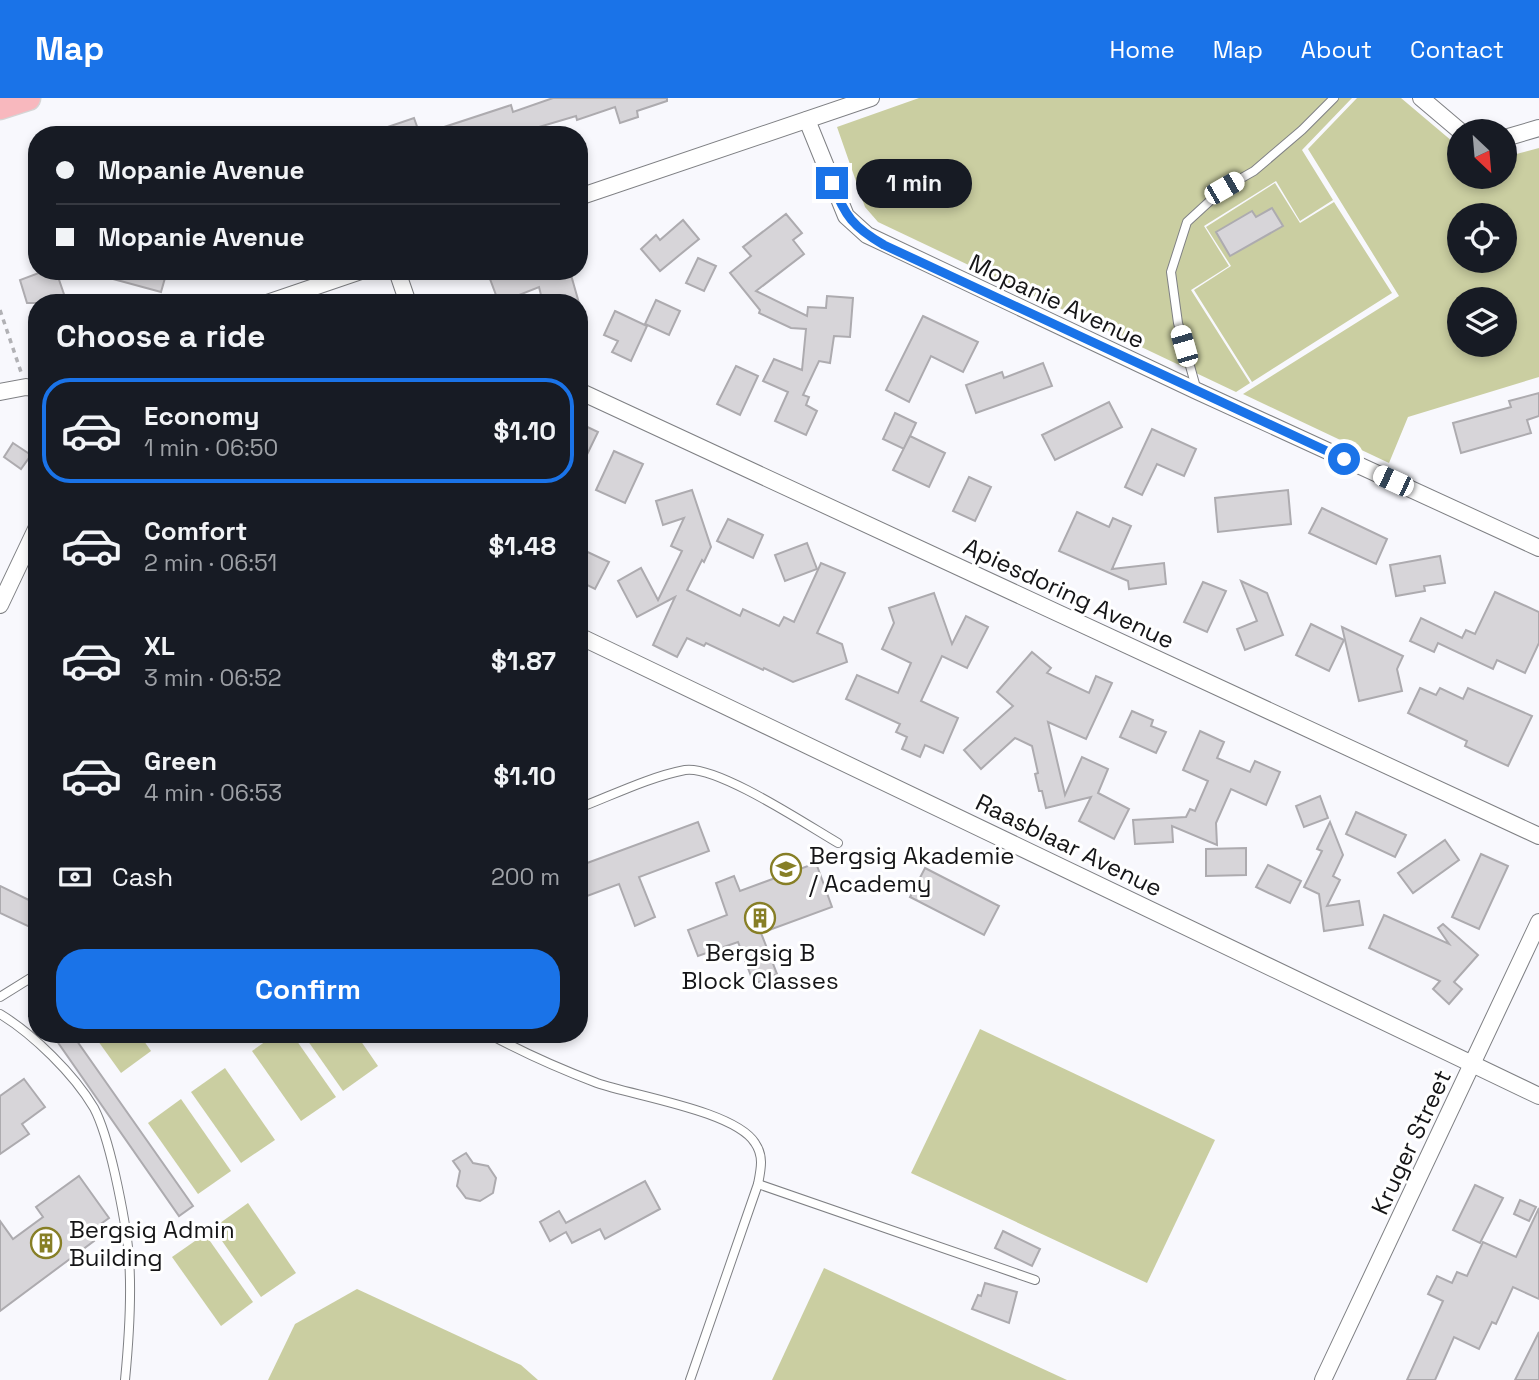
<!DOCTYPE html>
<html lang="en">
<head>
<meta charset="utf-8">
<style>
  body { margin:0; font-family:"Space Grotesk",sans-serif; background:#242831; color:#f1f3f6; height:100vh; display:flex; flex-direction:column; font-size:26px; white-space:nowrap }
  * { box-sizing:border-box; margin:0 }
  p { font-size:23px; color:#9ea1a6 }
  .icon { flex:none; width:38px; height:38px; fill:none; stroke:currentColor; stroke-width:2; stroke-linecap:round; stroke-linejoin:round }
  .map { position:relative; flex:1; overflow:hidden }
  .panel { position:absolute; left:28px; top:196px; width:560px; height:749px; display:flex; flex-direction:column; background:#171b24; border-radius:28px; box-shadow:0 4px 10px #0003 }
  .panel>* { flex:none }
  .top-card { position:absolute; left:28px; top:28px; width:560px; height:154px; border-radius:28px; box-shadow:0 4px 10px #0003; display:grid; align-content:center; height:154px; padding:0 28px; background:#171b24 }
  .needle { width:46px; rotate:154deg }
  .fabs { position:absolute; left:1447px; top:21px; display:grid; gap:14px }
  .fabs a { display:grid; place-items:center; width:70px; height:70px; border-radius:50%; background:#171b24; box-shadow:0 4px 10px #0003; font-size:35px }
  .end { position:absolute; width:32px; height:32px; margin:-16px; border:9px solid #1a73e8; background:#fff; box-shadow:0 0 0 4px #fff }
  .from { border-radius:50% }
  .bubble { position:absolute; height:49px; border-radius:24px; background:#171b24; box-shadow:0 4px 10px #0003; font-size:23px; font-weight:700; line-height:49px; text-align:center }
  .car { position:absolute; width:21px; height:42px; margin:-21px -10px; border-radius:9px; box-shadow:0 0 5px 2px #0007; background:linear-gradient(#fff 24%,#345 0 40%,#fff 0 76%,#345 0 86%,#fff 0) }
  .top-card b { display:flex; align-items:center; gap:24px; height:66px; font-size:26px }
  .top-card b+b { border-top:2px solid #363941 }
  .top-card i { width:18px; height:18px; background:#f1f3f6 }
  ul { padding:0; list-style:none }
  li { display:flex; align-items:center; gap:21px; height:105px; margin:0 14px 10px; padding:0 14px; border:4px solid transparent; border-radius:28px }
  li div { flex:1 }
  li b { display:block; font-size:26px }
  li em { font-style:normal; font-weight:700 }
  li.current { border-color:#1a73e8 }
  li>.icon { width:63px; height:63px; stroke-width:1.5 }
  h2 { padding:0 28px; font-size:32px; line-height:84px }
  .pay { display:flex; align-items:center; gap:18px; height:77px; padding:0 28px; font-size:26px }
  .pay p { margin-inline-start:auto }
  .action { display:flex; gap:14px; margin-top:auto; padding:14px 28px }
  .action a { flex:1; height:80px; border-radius:28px; background:#1a73e8; color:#fff; font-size:28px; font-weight:700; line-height:80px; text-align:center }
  header { display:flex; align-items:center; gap:42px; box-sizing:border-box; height:98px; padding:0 35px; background:#1a73e8; color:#fff }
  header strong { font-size:33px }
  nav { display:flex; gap:38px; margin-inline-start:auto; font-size:24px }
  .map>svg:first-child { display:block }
  .green { fill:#cacea1; fill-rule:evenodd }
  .building { fill:#d7d5d9; stroke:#adabaf; stroke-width:2 }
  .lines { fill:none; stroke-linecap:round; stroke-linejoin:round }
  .service-casing { stroke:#7f8084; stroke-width:10 }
  .minor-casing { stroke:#7f8084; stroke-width:18 }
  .trunk-casing { stroke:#d5d5d5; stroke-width:27 }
  .path { stroke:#b1b1b5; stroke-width:3.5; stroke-dasharray:5 5; stroke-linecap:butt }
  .service { stroke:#fff; stroke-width:8 }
  .minor { stroke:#fff; stroke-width:16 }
  .trunk { stroke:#f8b8be; stroke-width:24 }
  .route { stroke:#1a73e8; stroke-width:9 }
  .labels { text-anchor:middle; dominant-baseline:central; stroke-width:6; stroke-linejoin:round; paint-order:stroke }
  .street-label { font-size:24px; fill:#151517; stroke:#fff }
  .poi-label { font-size:24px; fill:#151517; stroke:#fff; text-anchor:start }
</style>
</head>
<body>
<header>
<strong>Map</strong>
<nav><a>Home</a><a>Map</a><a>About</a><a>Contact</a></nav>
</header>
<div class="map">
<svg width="1539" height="1282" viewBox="0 0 1539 1282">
  <rect width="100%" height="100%" fill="#f8f8fd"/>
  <g class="green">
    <path d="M919 0H1352L1302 52 1333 102 1300 123 1276 83 1204 128 1229 168 1191 192 1250 285 1236 294 878 124 865 109 837 29Z"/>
    <path d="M1357 0H1401L1459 49 1460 79H1505V59L1539 50V279L1408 319 1389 365 1243 296 1399 198 1308 51ZM1460 117H1505V163H1460ZM1460 201H1505V247H1460Z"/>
    <path d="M1275 85 1300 125 1334 104 1392 195 1252 284 1194 192 1231 168 1206 129Z"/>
    <path d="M980 931 1215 1042 1147 1185 911 1075Z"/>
    <path d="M93 936H139L151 953 121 975Z"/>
    <path d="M276 936H292L336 999 301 1023 252 953Z"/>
    <path d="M303 936H356L378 968 343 993Z"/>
    <path d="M225 970 275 1042 241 1065 191 994Z"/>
    <path d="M181 1001 231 1073 198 1096 148 1025Z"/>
    <path d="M248 1105 296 1175 261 1199 213 1130Z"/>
    <path d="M205 1136 253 1204 221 1228 172 1159Z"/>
    <path d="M824 1170 1067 1282H772Z"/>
    <path d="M357 1191 521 1267 538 1282H268L295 1226Z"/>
  </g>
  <g class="building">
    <path d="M553 0H667V3L637 13 638 19 620 25 615 9 577 22 576 18 512 37H430L429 34 511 7 513 14Z"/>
    <path d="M414 20 420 37H373V34Z"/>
    <path d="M1272 110 1283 128 1230 158 1216 134 1252 113 1256 119Z"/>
    <path d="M786 116 802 135 793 142 804 156 756 193 807 218 808 209 826 210 827 198 853 200 850 239 834 238 830 265 819 263 803 297 809 299 806 307 817 313 806 337 775 323 788 294 763 283 774 261 802 272 806 231 791 230 759 215 760 212 730 175 751 158 743 149Z"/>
    <path d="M683 122 699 141 660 173 641 151 656 137 660 142Z"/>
    <path d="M698 160 716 168 704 193 686 185Z"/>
    <path d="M44 173H56L67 205H27L20 182Z"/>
    <path d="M103 173H167L161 194 102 178Z"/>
    <path d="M487 173H577L571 177 579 205H543L539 189 499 205Z"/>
    <path d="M656 202 680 213 669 237 645 226Z"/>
    <path d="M615 213 647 228 631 263 612 254 618 243 604 237Z"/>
    <path d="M923 218 978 244 963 274 931 258 909 304 886 292Z"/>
    <path d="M1043 265 1052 288 976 315 966 287 1002 274 1004 280Z"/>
    <path d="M736 268 758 278 740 317 717 306Z"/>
    <path d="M1539 295V318L1527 322 1531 335 1461 355 1453 325 1511 309 1509 303Z"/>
    <path d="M1109 304 1122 329 1055 362 1042 337Z"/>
    <path d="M895 315 916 325 904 351 883 341Z"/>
    <path d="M579 325 598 334 579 373Z"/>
    <path d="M1152 331 1196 351 1184 378 1157 366 1142 397 1125 389Z"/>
    <path d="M910 338 945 355 929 389 893 372Z"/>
    <path d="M13 345 31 357 21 371 4 359Z"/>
    <path d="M614 353 643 366 625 405 596 392Z"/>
    <path d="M969 379 991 389 975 423 953 413Z"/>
    <path d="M692 392 711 449 704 464 702 462 687 492 740 518 743 511 779 528 784 519 794 524 821 465 845 475 817 535 842 546 847 564 793 584 764 570 763 572 706 545 704 548 687 540 677 559 653 547 675 499 637 519 618 483 641 470 658 502 682 453 671 448 684 420 663 427 656 403Z"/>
    <path d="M1288 392 1291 426 1218 434 1215 400Z"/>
    <path d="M1322 410 1387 441 1376 466 1309 435Z"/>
    <path d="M1077 414 1109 429 1113 420 1131 428 1112 471 1164 465 1166 486 1129 491 1128 483 1059 453Z"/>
    <path d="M728 421 763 437 753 460 717 443Z"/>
    <path d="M807 445 817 471 785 483 775 457Z"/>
    <path d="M579 450 609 464 595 491 579 483Z"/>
    <path d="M1440 458 1445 485 1424 488 1425 493 1396 498 1390 467Z"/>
    <path d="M1241 483 1267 495 1283 537 1245 552 1237 531 1257 523Z"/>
    <path d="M1203 484 1226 493 1207 534 1184 524Z"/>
    <path d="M1495 494 1539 514V545L1525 575 1497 562 1493 571 1438 545 1434 554 1410 543 1421 520 1462 540 1466 532 1475 536Z"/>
    <path d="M934 495 952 546 966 518 988 529 967 570 942 558 921 603 958 620 943 655 925 647 920 659 902 651 907 639 896 634 900 626 846 601 857 577 898 595 911 565 882 551 894 525 889 510Z"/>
    <path d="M1311 526 1344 542 1329 573 1296 557Z"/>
    <path d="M1342 529 1403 558 1397 571 1402 593 1359 603Z"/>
    <path d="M1032 554 1051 570 1047 575 1089 595 1096 578 1112 585 1086 641 1048 624 1065 697 1082 659 1108 671 1098 695 1129 711 1114 741 1079 723 1091 699 1046 710 1042 693H1039L1035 676 1038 675 1032 648 1015 640 981 671 964 652 1013 608 997 594Z"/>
    <path d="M1420 590 1436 597 1440 590 1463 601 1468 590 1532 618 1508 668 1465 648 1467 643 1408 615Z"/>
    <path d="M1132 613 1153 622 1151 628 1166 634 1156 655 1120 639Z"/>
    <path d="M1200 633 1224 644 1217 660 1250 674 1255 663 1280 674 1266 707 1231 691 1216 725 1217 747 1172 728 1173 744 1135 746 1133 722 1186 719 1190 711 1195 713 1208 683 1183 672Z"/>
    <path d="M1320 698 1328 720 1304 729 1296 708Z"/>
    <path d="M1356 714 1406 737 1395 759 1346 736Z"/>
    <path d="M698 724 709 753 639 779 655 819 635 828 619 786 579 801V768Z"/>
    <path d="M1330 724 1343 757 1333 778 1340 782 1327 808 1359 803 1363 827 1324 833 1319 796 1304 789 1322 753 1317 751Z"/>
    <path d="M1445 742 1459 762 1413 795 1398 775Z"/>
    <path d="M1246 750V777L1206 778V751Z"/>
    <path d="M1481 756 1508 768 1479 831 1452 819Z"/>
    <path d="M816 765 832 809 761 835 777 876 754 886 738 844 698 858 688 832 727 817 716 785 734 778 740 793Z"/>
    <path d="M1268 767 1301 783 1290 805 1256 789Z"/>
    <path d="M925 770 999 808 984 837 910 799Z"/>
    <path d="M0 788 37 806V819L32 830 0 815Z"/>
    <path d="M1384 817 1449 846 1438 830 1443 826 1478 857 1454 884 1462 891 1449 906 1433 891 1440 883 1369 850Z"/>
    <path d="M52 936H72L193 1108 179 1118Z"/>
    <path d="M24 981 45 1009 22 1026 29 1036 0 1056V998Z"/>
    <path d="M466 1055 473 1065 488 1068 496 1080 493 1095 480 1103 466 1100 457 1088 460 1073 453 1063Z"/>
    <path d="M79 1078 109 1120 88 1135 94 1143 0 1213V1123L13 1141 43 1119 36 1109Z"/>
    <path d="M645 1083 660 1111 605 1141 600 1131 572 1145 566 1134 550 1143 540 1124 559 1113 566 1125Z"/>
    <path d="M1475 1087 1503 1100 1480 1145 1453 1132Z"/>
    <path d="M1520 1102 1536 1109 1529 1123 1514 1116Z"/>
    <path d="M1539 1110V1201L1513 1189 1496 1226 1492 1224 1479 1251 1454 1239 1435 1282H1407L1443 1203 1428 1196 1437 1178 1452 1185 1457 1174 1467 1178 1483 1144 1516 1159Z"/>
    <path d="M1003 1133 1040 1151 1032 1168 995 1150Z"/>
    <path d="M985 1185 1017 1194 1009 1225 972 1211 978 1197 981 1198Z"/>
    <path d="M1539 1234V1282H1515Z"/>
  </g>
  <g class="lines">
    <g class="service-casing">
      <g id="service">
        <path d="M1197 293 1178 225 1171 174 1187 124 1224 90 1254 73 1302 32 1334 0"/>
        <path d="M579 710C613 697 649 679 685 672 717 667 807 727 838 745"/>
        <path d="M0 899 37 876"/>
        <path d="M0 916C33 936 74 976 94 1010 104 1029 110 1054 115 1076 121 1103 127 1132 129 1160 132 1201 129 1241 125 1282"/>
        <path d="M489 936C524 955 560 971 597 985 634 998 735 1013 755 1045 764 1058 761 1071 758 1086L690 1282"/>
        <path d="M758 1086 1035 1182"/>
      </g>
    </g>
    <g class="minor-casing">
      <g id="minor">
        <path d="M1421 0 1460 33"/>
        <path d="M807 22 846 118 867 137 1197 293 1539 450"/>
        <path d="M1505 40 1539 30"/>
        <path d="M579 99 871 0"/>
        <path d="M397 173 408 205"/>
        <path d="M267 205 361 173"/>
        <path d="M579 293 1539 738"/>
        <path d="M0 294 26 289 37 291"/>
        <path d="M0 507 37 429"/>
        <path d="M579 538 1539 998"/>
        <path d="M1323 1282 1539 824"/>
      </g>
    </g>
    <g class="trunk-casing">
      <path id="trunk" d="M0 9 28 0"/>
    </g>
    <path class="path" d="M0 212 21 274"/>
    <use href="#service" class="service"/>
    <use href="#minor" class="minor"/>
    <use href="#trunk" class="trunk"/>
  </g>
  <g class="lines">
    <path class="route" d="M832 85C845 118 853 129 884 147L1344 361"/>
  </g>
  <defs>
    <g id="school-ring" transform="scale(1.575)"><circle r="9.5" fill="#fff" stroke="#877f26" stroke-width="1.5"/><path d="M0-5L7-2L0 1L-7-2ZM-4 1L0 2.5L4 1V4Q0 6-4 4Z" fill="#877f26"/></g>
    <g id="building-ring" transform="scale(1.575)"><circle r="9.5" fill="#fff" stroke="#877f26" stroke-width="1.5"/><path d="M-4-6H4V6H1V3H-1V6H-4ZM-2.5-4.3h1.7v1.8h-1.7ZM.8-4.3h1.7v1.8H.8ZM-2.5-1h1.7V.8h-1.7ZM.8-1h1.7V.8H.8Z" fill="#877f26"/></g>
  </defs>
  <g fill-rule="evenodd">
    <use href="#school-ring" x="786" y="771"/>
    <use href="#building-ring" x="760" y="820"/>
    <use href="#building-ring" x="46" y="1145"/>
  </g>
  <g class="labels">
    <g class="street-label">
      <text transform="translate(1057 203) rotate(25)">Mopanie Avenue</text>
      <text transform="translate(1069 495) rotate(25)">Apiesdoring Avenue</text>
      <text transform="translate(1069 747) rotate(26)">Raasblaar Avenue</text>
      <text transform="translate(1411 1044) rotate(-65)">Kruger Street</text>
    </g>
    <g class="poi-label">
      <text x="809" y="757">Bergsig Akademie<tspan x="809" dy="28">/ Academy</tspan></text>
      <text x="760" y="854" text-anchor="middle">Bergsig B<tspan x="760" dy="28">Block Classes</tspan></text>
      <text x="69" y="1131">Bergsig Admin<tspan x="69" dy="28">Building</tspan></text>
    </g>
  </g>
</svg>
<div class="fabs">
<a><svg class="needle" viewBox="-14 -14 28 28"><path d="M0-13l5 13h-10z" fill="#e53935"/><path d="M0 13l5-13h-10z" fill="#9ea1a6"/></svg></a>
<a><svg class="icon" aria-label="locate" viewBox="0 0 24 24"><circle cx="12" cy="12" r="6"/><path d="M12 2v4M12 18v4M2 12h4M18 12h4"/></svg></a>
<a><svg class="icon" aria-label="layers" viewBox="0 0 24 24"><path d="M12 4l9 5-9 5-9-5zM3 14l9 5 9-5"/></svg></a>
</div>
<i class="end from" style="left:1344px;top:361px"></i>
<i class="end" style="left:832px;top:85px"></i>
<div class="bubble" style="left:856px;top:61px;width:116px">1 min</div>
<i class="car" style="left:1224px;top:90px;rotate:60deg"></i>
<i class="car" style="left:1184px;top:248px;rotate:344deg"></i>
<i class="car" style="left:1393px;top:383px;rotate:295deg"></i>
<div class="top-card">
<b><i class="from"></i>Mopanie Avenue</b>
<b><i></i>Mopanie Avenue</b>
</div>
<section class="panel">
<h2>Choose a ride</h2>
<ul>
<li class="current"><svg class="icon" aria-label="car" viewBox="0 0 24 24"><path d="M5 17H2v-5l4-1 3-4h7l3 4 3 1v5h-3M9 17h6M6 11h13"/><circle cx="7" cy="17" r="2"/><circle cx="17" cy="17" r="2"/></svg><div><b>Economy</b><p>1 min · 06:50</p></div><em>$1.10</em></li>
<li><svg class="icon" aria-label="car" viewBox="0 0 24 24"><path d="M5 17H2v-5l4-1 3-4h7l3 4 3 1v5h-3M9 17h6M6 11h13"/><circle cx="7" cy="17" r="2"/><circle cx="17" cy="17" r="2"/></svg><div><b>Comfort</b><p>2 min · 06:51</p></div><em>$1.48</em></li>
<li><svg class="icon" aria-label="car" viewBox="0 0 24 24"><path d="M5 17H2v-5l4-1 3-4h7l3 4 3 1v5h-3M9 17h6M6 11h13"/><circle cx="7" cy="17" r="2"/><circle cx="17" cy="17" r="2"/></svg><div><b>XL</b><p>3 min · 06:52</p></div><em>$1.87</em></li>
<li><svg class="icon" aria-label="car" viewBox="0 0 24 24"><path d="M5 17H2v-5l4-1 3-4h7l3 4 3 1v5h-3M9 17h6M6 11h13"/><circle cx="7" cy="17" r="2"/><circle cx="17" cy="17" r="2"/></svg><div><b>Green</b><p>4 min · 06:53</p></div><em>$1.10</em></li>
</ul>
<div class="pay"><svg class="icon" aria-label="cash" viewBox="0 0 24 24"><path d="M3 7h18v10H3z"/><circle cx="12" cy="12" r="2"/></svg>Cash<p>200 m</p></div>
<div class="action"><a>Confirm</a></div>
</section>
</div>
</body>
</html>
